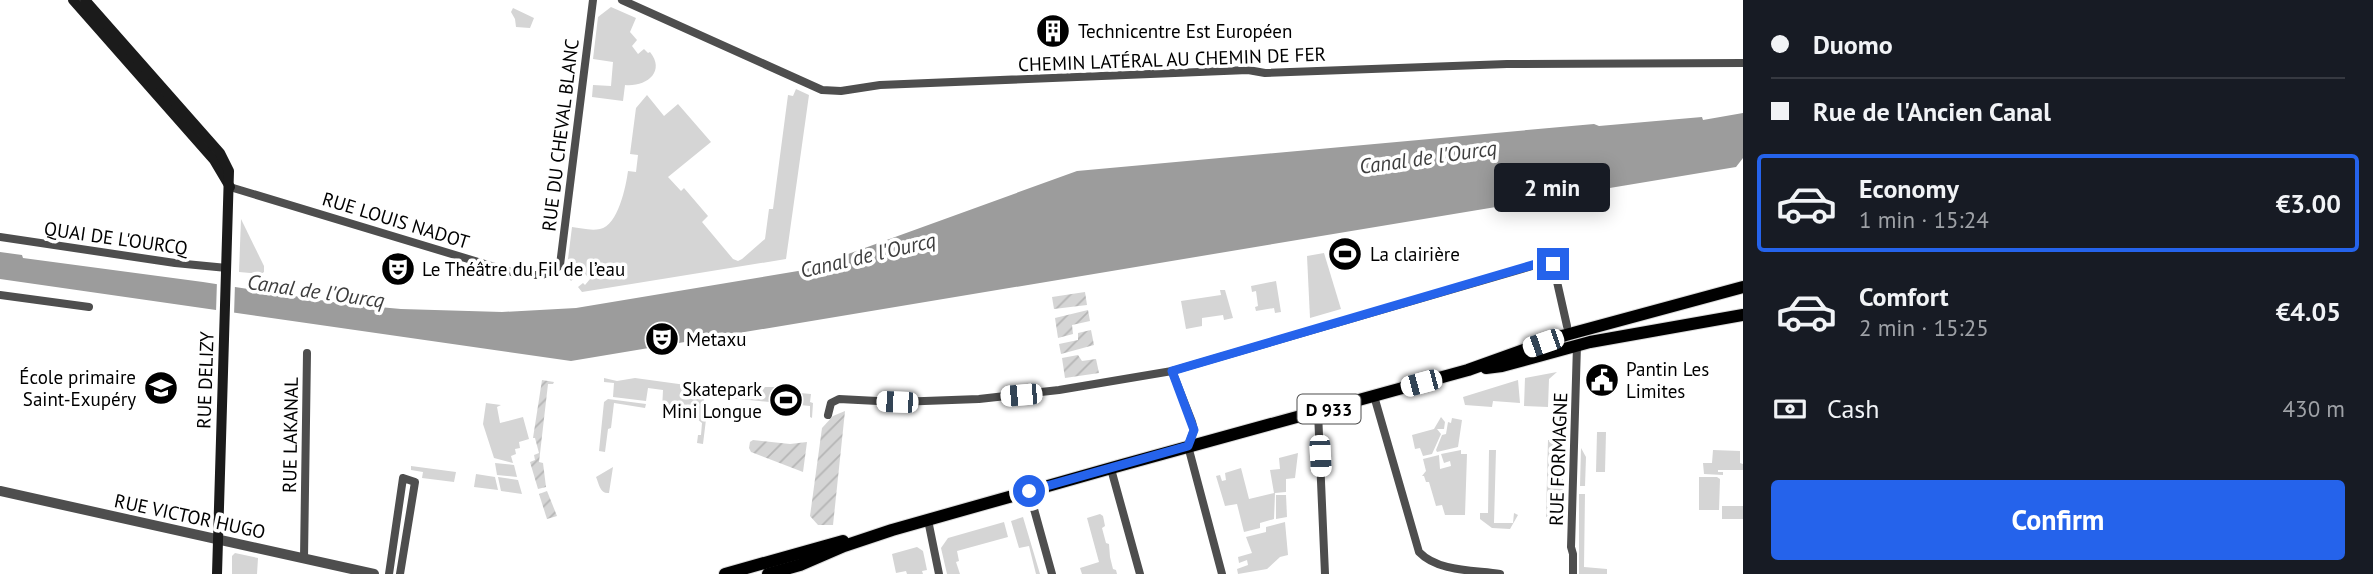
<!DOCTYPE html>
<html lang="en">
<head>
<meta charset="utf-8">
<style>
  body { margin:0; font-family:"PT Sans",sans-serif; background:#242831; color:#f1f3f6; height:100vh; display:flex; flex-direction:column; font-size:26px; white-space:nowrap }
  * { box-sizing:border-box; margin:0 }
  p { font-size:23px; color:#9ea1a6 }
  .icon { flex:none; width:38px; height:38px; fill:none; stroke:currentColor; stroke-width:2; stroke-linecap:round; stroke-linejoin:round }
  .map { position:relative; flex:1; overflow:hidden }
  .details { display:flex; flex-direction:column; background:#171b24; width:630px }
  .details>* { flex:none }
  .hud { display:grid; align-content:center; height:154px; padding:0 28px; background:#171b24 }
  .end { position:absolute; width:32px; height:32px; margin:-16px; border:9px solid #2563eb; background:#fff; box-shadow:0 0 0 4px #fff }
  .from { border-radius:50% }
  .bubble { position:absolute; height:49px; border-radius:7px; background:#171b24; box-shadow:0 4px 18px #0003; font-size:23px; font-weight:700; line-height:49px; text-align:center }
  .car { position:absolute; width:21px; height:42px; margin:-21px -10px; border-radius:9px; box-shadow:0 0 5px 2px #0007; background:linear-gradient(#fff 24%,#345 0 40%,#fff 0 76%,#345 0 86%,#fff 0) }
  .hud b { display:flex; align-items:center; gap:24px; height:66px; font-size:26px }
  .hud b+b { border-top:2px solid #363941 }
  .hud i { width:18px; height:18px; background:#f1f3f6 }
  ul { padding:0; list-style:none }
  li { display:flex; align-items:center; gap:21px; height:98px; margin:0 14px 10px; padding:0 14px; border:4px solid transparent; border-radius:7px }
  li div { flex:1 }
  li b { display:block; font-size:26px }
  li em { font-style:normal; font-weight:700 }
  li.current { border-color:#2563eb }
  li>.icon { width:63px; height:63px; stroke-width:1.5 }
  .pay { display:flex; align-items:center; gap:18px; height:77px; padding:0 28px; font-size:26px }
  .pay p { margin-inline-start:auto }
  .action { display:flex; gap:14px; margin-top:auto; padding:14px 28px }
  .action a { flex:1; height:80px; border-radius:7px; background:#2563eb; color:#fff; font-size:28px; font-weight:700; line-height:80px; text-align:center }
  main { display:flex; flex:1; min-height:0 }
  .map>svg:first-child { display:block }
  .green { fill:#d5d5d5 }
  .garden { fill:url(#garden-furrows) }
  .water { fill:#9c9c9c }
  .pier { fill:#fff }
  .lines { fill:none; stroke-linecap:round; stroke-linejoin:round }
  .primary-casing { stroke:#dbdbdb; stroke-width:14 }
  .minor { stroke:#4e4e4e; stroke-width:8 }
  .tertiary { stroke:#4e4e4e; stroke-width:10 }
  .secondary { stroke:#1b1b1b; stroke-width:10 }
  .primary { stroke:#000; stroke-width:12 }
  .route { stroke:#2563eb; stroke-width:9 }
  .labels { text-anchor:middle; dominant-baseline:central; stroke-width:7; stroke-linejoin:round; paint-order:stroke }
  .shield { fill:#fff; stroke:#4c4c4c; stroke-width:2 }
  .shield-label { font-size:18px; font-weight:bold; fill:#000 }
  .poi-label { font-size:19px; fill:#000; stroke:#fff; text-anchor:start }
  .street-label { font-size:19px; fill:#000; stroke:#fff }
  .water-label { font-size:21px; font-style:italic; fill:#3d3d3d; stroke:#fff }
</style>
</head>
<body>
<main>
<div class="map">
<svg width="1743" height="574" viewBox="0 0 1743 574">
  <defs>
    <pattern id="garden-furrows" width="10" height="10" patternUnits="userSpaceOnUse" patternTransform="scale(1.75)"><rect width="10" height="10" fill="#d5d5d5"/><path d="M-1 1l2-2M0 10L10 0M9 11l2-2" fill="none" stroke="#b5b5b5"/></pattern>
  </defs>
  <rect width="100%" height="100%" fill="#fff"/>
  <g class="green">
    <path d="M611 7 636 18 630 32 637 40 632 46 638 54 644 49 648 53 650 52C666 72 646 87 625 85L623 101 592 97 593 85 611 86 613 62 593 59 598 17Z"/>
    <path d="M513 8 534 18 530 28 516 27 515 19 511 12Z"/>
    <path d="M796 89 809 95 786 259 582 292 578 287 583 283 585 285 590 279 582 271 571 281 566 275 572 227C580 228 591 231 600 229 618 226 626 186 628 171L636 172 638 155 630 154 636 108 647 95 664 116 678 104 711 142 668 177 681 191 684 188 708 216 702 222 733 259 738 261 742 259 765 239 769 209H773L788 95 793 96Z"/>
    <path d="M241 219 264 266V272L261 274 239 272Z"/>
    <path d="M1324 253 1341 309 1310 318 1307 256Z"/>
    <path d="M1276 281 1281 312 1275 313 1274 308 1256 311 1255 307 1258 306 1256 291 1252 292 1251 286Z"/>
    <path d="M1220 290H1225L1233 318 1224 320 1223 315 1202 318V326L1186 329 1181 301 1221 295Z"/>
    <path d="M1557 372 1549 379 1548 407 1524 406 1525 378Z"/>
    <path d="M604 378 617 381 635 378 686 385 687 387H722L723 391 753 387H778V391L811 394 810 402 813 403 812 418 810 417V406L709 396 704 397V403H708L703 444 697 443 698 435H701L702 423 696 418 697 414 662 410 663 390 648 388 646 401 613 397 614 383 604 382Z"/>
    <path d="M1518 380 1520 403 1493 401 1492 407 1465 405 1463 397Z"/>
    <path d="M608 399 646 404 645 408 614 403 611 428 608 429 605 452 599 451 604 402Z"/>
    <path d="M486 403 501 405 497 407 500 423 523 417 529 439 519 442 520 448 515 449 516 454 511 456 513 463 494 458 483 424Z"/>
    <path d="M1441 417 1445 422 1444 429H1437L1441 434 1432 454 1423 456 1420 448 1415 449 1412 435 1434 429Z"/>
    <path d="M1452 418 1462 420 1458 447 1437 452 1436 450 1442 435 1446 434 1448 422 1451 423Z"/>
    <path d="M1597 432H1606L1605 472H1596Z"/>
    <path d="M1548 440 1564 441 1562 517H1546Z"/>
    <path d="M1581 448 1586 457 1585 486H1580Z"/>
    <path d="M1461 450V454H1467L1465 515H1445L1442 505 1436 506 1429 482H1426L1424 476H1422L1426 471 1423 459 1439 455 1440 469 1451 466 1450 461 1444 463 1441 454Z"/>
    <path d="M1489 450H1496L1494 523H1513L1514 513 1518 515 1510 529 1492 528 1480 519V513H1488Z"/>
    <path d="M1713 450 1740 451V463L1743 464V470H1718V472H1723V475L1704 474 1703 463H1712Z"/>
    <path d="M1298 453 1295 478 1286 479V492L1275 493 1274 519 1260 523V528L1244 532 1237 504 1225 506 1216 476 1220 475 1222 481 1226 480 1225 473 1241 468 1249 499 1274 493 1270 470 1280 469 1279 458Z"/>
    <path d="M495 463 514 465 517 477 497 475Z"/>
    <path d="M411 466 456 472 454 482 422 478 423 472 411 470Z"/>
    <path d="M613 467 609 493C600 494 599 484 596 477Z"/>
    <path d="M476 474 495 477 498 490 474 487Z"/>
    <path d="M498 477 518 480 522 494 501 491Z"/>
    <path d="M1699 477H1717L1720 479 1719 510H1699Z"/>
    <path d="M1579 494H1585L1584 567 1607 569V574H1579Z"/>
    <path d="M1276 495H1286L1287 517 1276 519Z"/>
    <rect x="1722" y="506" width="21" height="13"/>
    <path d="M1100 514 1103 516 1105 526 1102 528 1106 543 1109 544 1110 557 1113 569 1116 570 1117 574H1082L1080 568 1099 562 1087 518Z"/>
    <path d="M1023 517 1040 574H1036L1029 546 1019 548 1011 521Z"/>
    <path d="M1004 522 1008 537 957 551 959 561 956 562 960 574H947L941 548 948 538Z"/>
    <path d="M1285 522 1288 555 1280 557 1267 569 1238 574 1237 569 1248 565 1247 560 1239 563 1238 557 1252 553 1246 537 1266 532V527Z"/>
    <path d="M917 547 923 551 927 570 922 571 923 574H907L906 571 896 573 892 554Z"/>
    <path d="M235 553 258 558 257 574H232V556Z"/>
  </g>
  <g class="garden">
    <path d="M1085 292 1087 305 1054 309 1052 297Z"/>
    <path d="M1088 310 1090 321 1072 325 1073 334 1058 338 1055 318Z"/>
    <path d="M1091 330 1094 345 1061 354 1059 344 1078 340V333Z"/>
    <path d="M1078 355 1082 361 1096 359 1099 373 1065 378 1062 358Z"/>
    <path d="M542 380 554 382 553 384H548L539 462 543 463 546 487 538 489 530 462 535 460 534 455 539 453 535 438H533Z"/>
    <path d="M845 411 833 525H818L810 516 822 428 833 416Z"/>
    <path d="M753 440 790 444 807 442 803 472 751 452 749 448 750 442Z"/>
    <path d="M547 491 557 516 547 519 539 494Z"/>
  </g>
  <path class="water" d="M1743 113V158L1736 167 571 361 0 279V252L22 255 23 258 203 282 346 304 401 309 502 312 576 308 804 270 1077 171 1594 124 1599 126 1702 117 1703 120Z"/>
  <path class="pier" d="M217 280 235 283 234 315 216 312Z"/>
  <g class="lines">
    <g class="primary-casing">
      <g id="primary">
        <path d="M1486 368 1502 366 1590 342 1743 315"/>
        <path d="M725 574 843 541"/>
        <path d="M768 574 800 565 844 546 892 530 1122 465 1468 370 1562 336 1743 287"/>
      </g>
    </g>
    <g class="minor">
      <path d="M622 0 822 90 841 91 880 85 1248 70 1265 73 1507 64 1743 63"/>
      <path d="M230 187 518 274C533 275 549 278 560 265L593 0"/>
      <path d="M0 237 175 263 227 268"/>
      <path d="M1546 261 1553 264 1567 326"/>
      <path d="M0 295 89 307"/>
      <path d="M1172 371 1192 422 1194 430 1188 446 1222 574"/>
      <path d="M1374 396 1419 552C1438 572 1475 570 1500 574"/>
      <path d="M1318 412 1325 574"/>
      <path d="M828 415 831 403 839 399 897 402 979 399 1059 390 1172 371 1553 260"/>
      <path d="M1111 469 1140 574"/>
      <path d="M1029 491 1052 574"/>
      <path d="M928 520 939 574"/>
      <path d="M304 558 307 353"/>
      <path d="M389 574 403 478 415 482 400 574"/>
      <path d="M1573 574V554L1571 547 1577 345"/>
    </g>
    <path class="tertiary" d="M0 491 374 574"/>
    <g class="secondary">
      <path d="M73 0 214 160 230 187"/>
      <path d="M85 0 220 153 229 171 217 574"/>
    </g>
    <use href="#primary" class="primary"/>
  </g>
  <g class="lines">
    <path class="route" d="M1029 491 1188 446 1194 430 1172 371 1546 261 1553 264"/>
  </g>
  <defs>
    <g id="building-disc" transform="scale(1.75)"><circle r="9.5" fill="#000" stroke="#fff"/><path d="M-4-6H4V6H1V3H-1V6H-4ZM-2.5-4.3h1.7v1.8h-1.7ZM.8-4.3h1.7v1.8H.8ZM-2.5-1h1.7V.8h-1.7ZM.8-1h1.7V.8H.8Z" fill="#fff"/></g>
    <g id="stadium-disc" transform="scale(1.75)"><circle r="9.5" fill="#000" stroke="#fff"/><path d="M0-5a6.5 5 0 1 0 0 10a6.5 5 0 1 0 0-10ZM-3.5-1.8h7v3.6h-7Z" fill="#fff"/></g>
    <g id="theatre-disc" transform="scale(1.75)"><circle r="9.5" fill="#000" stroke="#fff"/><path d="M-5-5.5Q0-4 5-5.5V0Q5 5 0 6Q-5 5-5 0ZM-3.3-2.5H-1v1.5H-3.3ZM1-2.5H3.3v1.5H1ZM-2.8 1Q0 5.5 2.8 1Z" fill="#fff"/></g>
    <g id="civic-disc" transform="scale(1.75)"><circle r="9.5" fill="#000" stroke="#fff"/><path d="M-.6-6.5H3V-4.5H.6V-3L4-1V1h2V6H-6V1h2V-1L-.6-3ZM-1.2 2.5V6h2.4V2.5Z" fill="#fff"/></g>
    <g id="school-disc" transform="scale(1.75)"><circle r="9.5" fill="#000" stroke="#fff"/><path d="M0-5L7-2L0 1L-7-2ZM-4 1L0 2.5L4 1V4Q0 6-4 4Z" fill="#fff"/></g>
  </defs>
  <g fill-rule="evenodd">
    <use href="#building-disc" x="1053" y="31"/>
    <use href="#stadium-disc" x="1345" y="254"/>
    <use href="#theatre-disc" x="398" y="269"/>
    <use href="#theatre-disc" x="662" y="339"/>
    <use href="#civic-disc" x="1602" y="380"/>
    <use href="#school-disc" x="161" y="388"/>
    <use href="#stadium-disc" x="786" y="400"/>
  </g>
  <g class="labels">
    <rect class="shield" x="1297.5" y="394.5" width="63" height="29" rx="5"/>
    <g class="shield-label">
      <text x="1329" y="409">D 933</text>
    </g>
    <g class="poi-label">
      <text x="1078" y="31">Technicentre Est Européen</text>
      <text x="1370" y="254">La clairière</text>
      <text x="422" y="269">Le Théâtre du Fil de l’eau</text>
      <text x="686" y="339">Metaxu</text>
      <text x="1626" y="369">Pantin Les<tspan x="1626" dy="22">Limites</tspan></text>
      <text x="136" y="377" text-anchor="end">École primaire<tspan x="136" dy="22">Saint-Exupéry</tspan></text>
      <text x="762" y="389" text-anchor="end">Skatepark<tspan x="762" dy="22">Mini Longue</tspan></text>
    </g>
    <g class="street-label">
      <text transform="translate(1172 59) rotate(-2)">CHEMIN LATÉRAL AU CHEMIN DE FER</text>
      <text transform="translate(560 135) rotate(-83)">RUE DU CHEVAL BLANC</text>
      <text transform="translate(396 220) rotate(17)">RUE LOUIS NADOT</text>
      <text transform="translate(116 238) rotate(8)">QUAI DE L'OURCQ</text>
      <text transform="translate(205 380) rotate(-88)">RUE DELIZY</text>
      <text transform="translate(290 435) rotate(-89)">RUE LAKANAL</text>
      <text transform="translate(1558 459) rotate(-88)">RUE FORMAGNE</text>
      <text transform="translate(190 516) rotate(12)">RUE VICTOR HUGO</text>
    </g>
    <g class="water-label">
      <text transform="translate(1428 157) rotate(-8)">Canal de l'Ourcq</text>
      <text transform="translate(868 255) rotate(-13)">Canal de l'Ourcq</text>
      <text transform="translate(316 291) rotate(8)">Canal de l'Ourcq</text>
    </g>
  </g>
</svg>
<i class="end from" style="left:1029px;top:491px"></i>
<i class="end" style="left:1553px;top:264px"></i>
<div class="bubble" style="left:1494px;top:163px;width:116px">2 min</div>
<i class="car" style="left:1543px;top:343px;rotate:251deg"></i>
<i class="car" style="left:1421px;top:383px;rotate:255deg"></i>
<i class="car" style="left:1021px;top:395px;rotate:265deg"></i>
<i class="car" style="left:897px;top:402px;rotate:272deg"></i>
<i class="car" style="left:1320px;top:456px;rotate:177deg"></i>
</div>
<section class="details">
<div class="hud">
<b><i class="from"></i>Duomo</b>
<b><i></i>Rue de l'Ancien Canal</b>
</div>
<ul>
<li class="current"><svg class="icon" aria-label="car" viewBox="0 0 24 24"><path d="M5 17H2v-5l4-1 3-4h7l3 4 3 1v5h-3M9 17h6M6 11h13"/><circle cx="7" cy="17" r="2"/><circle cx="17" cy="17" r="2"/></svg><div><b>Economy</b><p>1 min · 15:24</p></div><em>€3.00</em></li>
<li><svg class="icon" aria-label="car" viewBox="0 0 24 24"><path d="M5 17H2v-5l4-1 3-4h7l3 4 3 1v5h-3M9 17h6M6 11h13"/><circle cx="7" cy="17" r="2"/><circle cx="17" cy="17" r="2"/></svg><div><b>Comfort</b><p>2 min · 15:25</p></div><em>€4.05</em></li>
</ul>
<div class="pay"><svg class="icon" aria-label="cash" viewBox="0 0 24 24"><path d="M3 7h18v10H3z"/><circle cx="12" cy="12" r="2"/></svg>Cash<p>430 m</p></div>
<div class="action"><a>Confirm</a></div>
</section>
</main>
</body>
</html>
